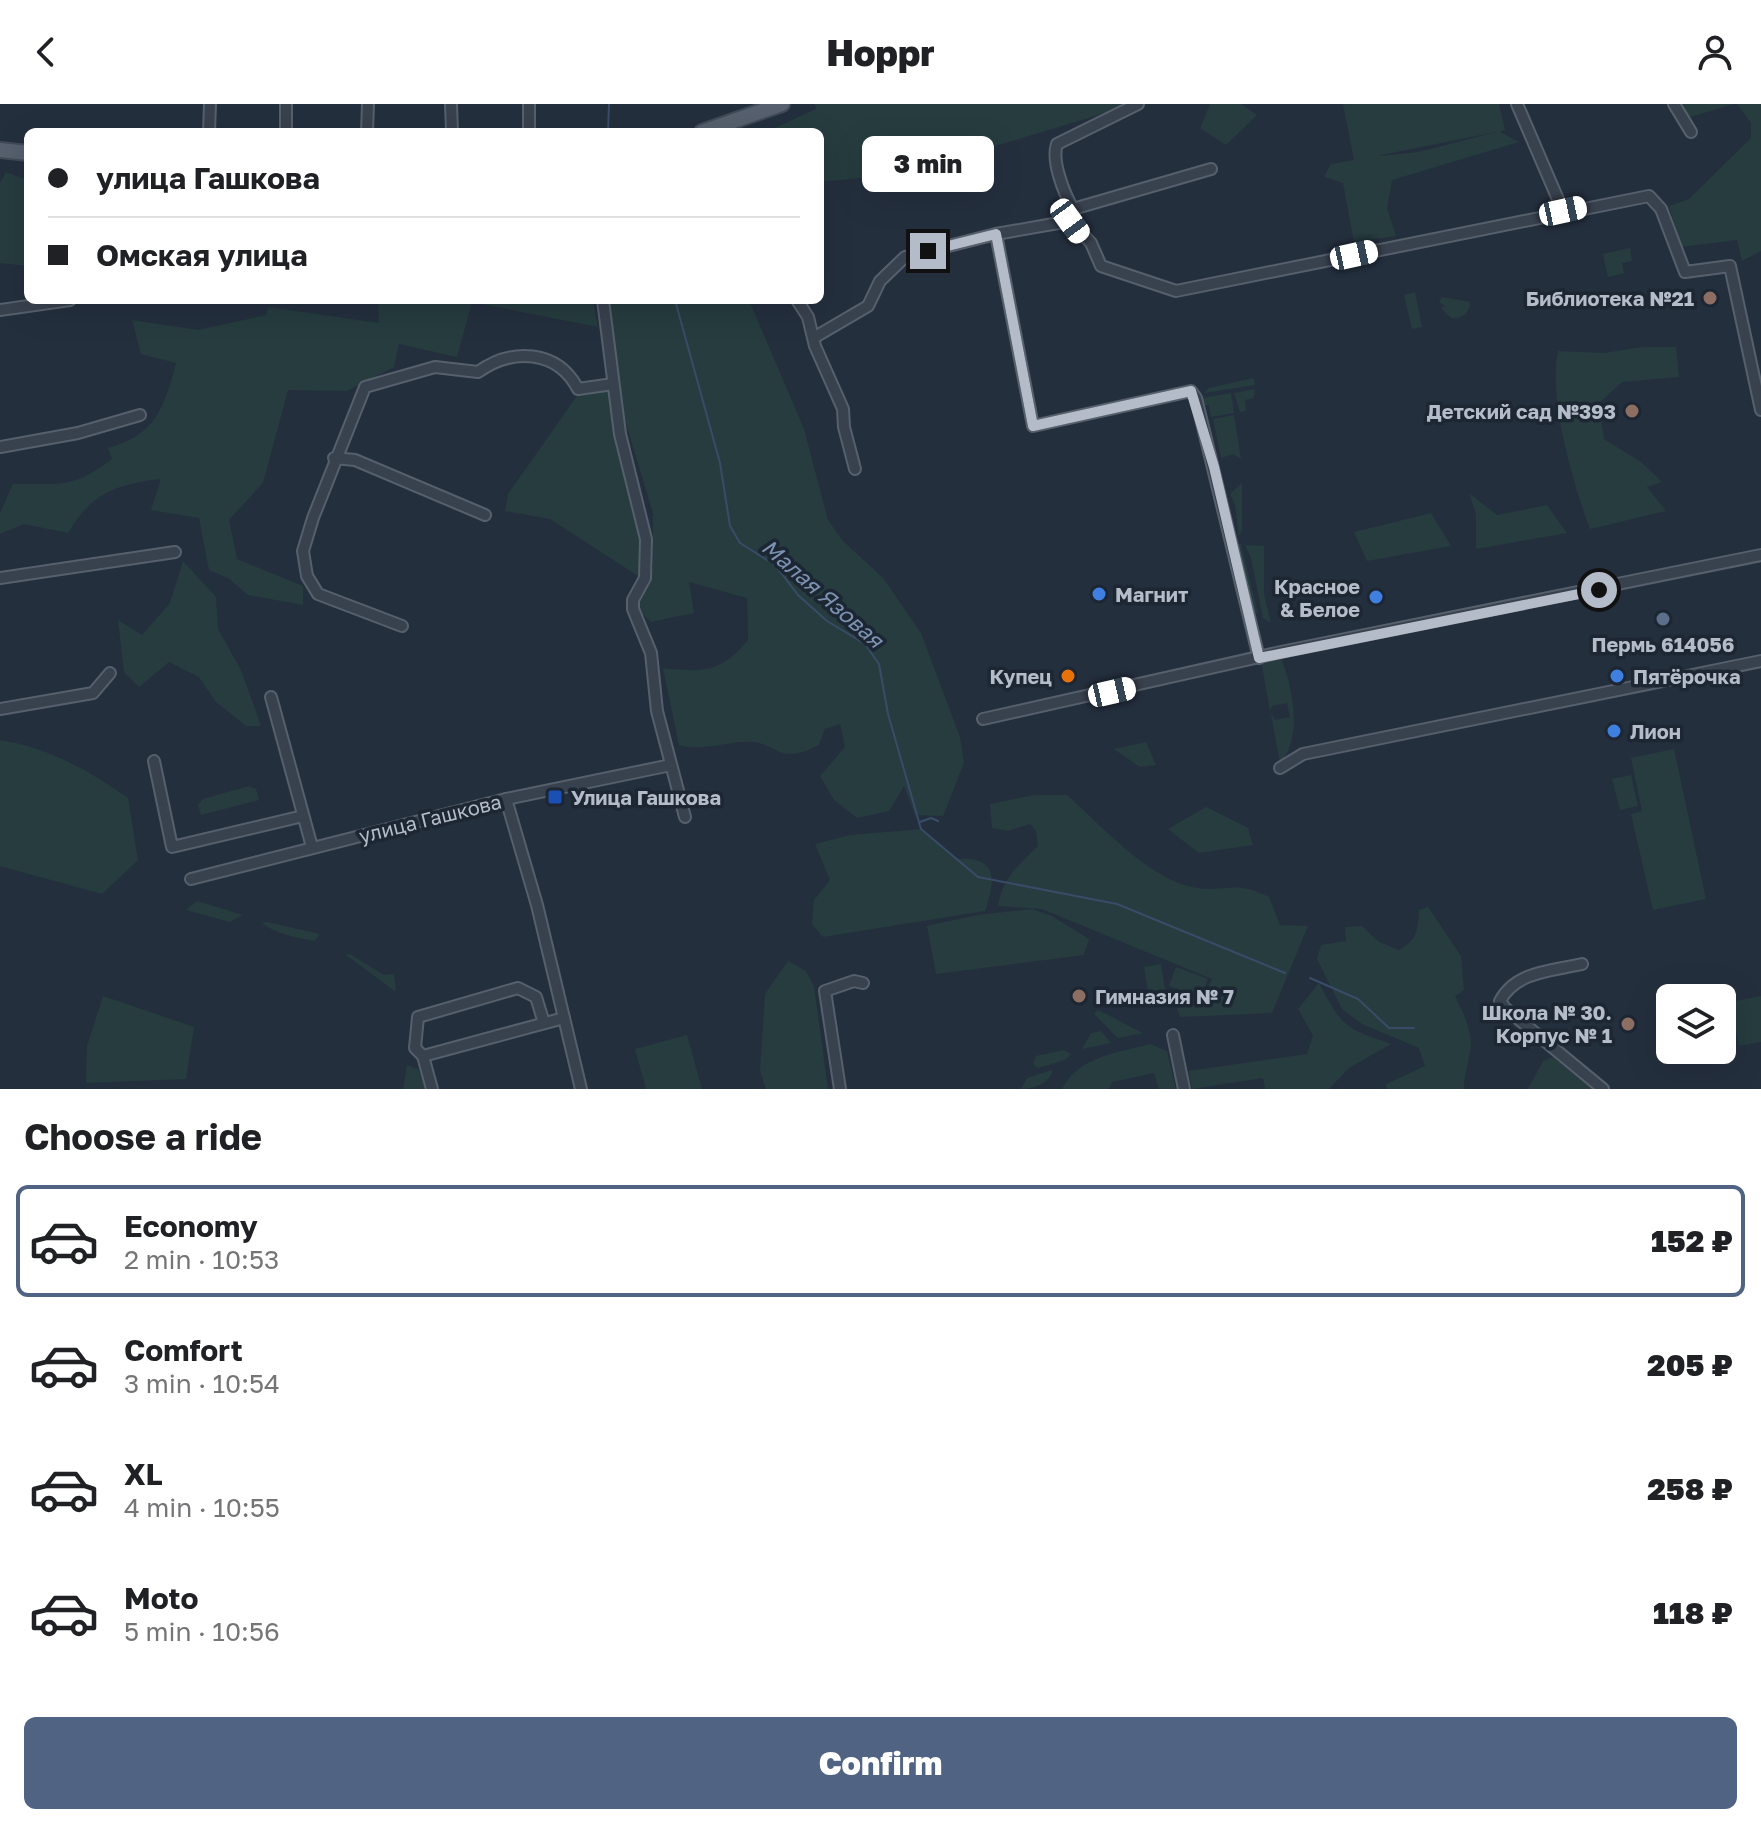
<!DOCTYPE html>
<html lang="en">
<head>
<meta charset="utf-8">
<style>
  body { margin:0; font-family:"Golos Text",sans-serif; background:#f2f2f2; color:#202124; height:100vh; display:flex; flex-direction:column; font-size:30px; white-space:nowrap }
  * { box-sizing:border-box; margin:0 }
  p { font-size:26px; color:#757577 }
  .icon { flex:none; width:44px; height:44px; fill:none; stroke:currentColor; stroke-width:2; stroke-linecap:round; stroke-linejoin:round }
  .map { position:relative; height:985px; overflow:hidden }
  .panel { display:flex; flex-direction:column; background:#fff; flex:1 }
  .panel>* { flex:none }
  .top-card { position:absolute; left:24px; top:24px; width:800px; height:176px; border-radius:12px; box-shadow:0 8px 32px #0002; display:grid; align-content:center; height:176px; padding:0 24px; background:#fff }
  .buttons { position:absolute; left:1656px; top:880px; display:grid; gap:16px }
  .buttons a { display:grid; place-items:center; width:80px; height:80px; border-radius:12px; background:#fff; box-shadow:0 8px 32px #0002; font-size:40px }
  .end { position:absolute; width:36px; height:36px; margin:-18px; border:10px solid #b4bcc9; background:#111; box-shadow:0 0 0 4px #111 }
  .from { border-radius:50% }
  .bubble { position:absolute; height:56px; border-radius:12px; background:#fff; box-shadow:0 8px 32px #0002; font-size:26px; font-weight:800; line-height:56px; text-align:center }
  .car { position:absolute; width:24px; height:48px; margin:-24px -12px; border-radius:10px; box-shadow:0 0 6px 2px #0007; background:linear-gradient(#fff 24%,#345 0 40%,#fff 0 76%,#345 0 86%,#fff 0) }
  .top-card b { display:flex; align-items:center; gap:28px; height:76px; font-size:30px }
  .top-card b+b { border-top:2px solid #e0e0e0 }
  .top-card i { width:20px; height:20px; background:#202124 }
  ul { padding:0; list-style:none }
  li { display:flex; align-items:center; gap:24px; height:112px; margin:0 16px 12px; padding:0 8px; border:4px solid transparent; border-radius:12px }
  li div { flex:1 }
  li b { display:block; font-size:30px }
  li em { font-style:normal; font-weight:800 }
  li.current { border-color:#506383 }
  li>.icon { width:72px; height:72px; stroke-width:1.5 }
  h2 { padding:0 24px; font-size:36px; line-height:96px }
  .primary-button { display:flex; gap:16px; margin-top:auto; padding:16px 24px }
  .primary-button a { flex:1; height:92px; border-radius:12px; background:#506383; color:#fff; font-size:32px; font-weight:800; line-height:92px; text-align:center }
  header { display:flex; justify-content:space-between; align-items:center; height:104px; padding:0 24px; background:#fff; font-size:36px; font-weight:800 }
  .map>svg:first-child { display:block }
  .green { fill:#263c3f; fill-rule:evenodd }
  .lines { fill:none; stroke-linecap:round; stroke-linejoin:round }
  .stream { stroke:#394c67; stroke-width:2 }
  .minor-casing { stroke:#565f6c; stroke-width:14 }
  .major-casing { stroke:#414a57; stroke-width:18 }
  .minor { stroke:#38414e; stroke-width:10 }
  .major { stroke:#56606e; stroke-width:14 }
  .route { stroke:#b4bcc9; stroke-width:10 }
  .education-dot { fill:#8d6e63; stroke:#1d2633; stroke-width:3 }
  .shop-dot { fill:#3f7fe0; stroke:#1d2633; stroke-width:3 }
  .service-dot { fill:#5c6f8a; stroke:#1d2633; stroke-width:3 }
  .food-dot { fill:#e8710a; stroke:#1d2633; stroke-width:3 }
  .transit-dot { fill:#1a4fb4; stroke:#1d2633; stroke-width:3 }
  .labels { text-anchor:middle; dominant-baseline:central; stroke-width:7; stroke-linejoin:round; paint-order:stroke }
  .poi-label { font-size:20px; font-weight:bold; fill:#b4bcc9; stroke:#1d2633; text-anchor:end }
  .street-label { font-size:20px; fill:#b4bcc9; stroke:#1d2633 }
  .water-label { font-size:22px; font-style:italic; fill:#7c92b1; stroke:#1d2633 }
</style>
</head>
<body>
<header><svg class="icon" aria-label="back" viewBox="0 0 24 24"><path d="M15 5l-7 7 7 7"/></svg>Hoppr<svg class="icon" aria-label="person" viewBox="0 0 24 24"><circle cx="12" cy="8" r="4"/><path d="M4 21q1-7 8-7t8 7"/></svg></header>
<div class="map">
<svg width="1761" height="985" viewBox="0 0 1761 985">
  <rect width="100%" height="100%" fill="#242f3e"/>
  <g class="green">
    <path d="M815 0H1135L902 70 820 78V28H766L816 5Z"/>
    <path d="M1210 0H1241L1257 11 1226 41 1200 24Z"/>
    <path d="M1343 0H1499L1505 26 1500 28 1519 38 1392 76 1387 104 1396 132 1354 138 1343 79 1324 73 1331 60 1354 56ZM1496 28 1419 48 1380 52 1381 51Z"/>
    <path d="M1676 0H1734L1690 13Z"/>
    <path d="M1737 0H1761V147L1742 157 1737 136 1681 143 1669 102 1689 95 1751 34V19Z"/>
    <path d="M6 68 28 76V162L0 159V79Z"/>
    <path d="M1630 144 1632 157 1622 159 1624 169 1608 173 1603 150Z"/>
    <path d="M1415 188 1422 223 1412 225 1404 191Z"/>
    <path d="M1442 193 1470 198C1470 209 1462 215 1451 214L1441 204 1445 202 1439 198Z"/>
    <path d="M378 196H593L598 223 472 198 457 253 399 240 394 263 347 287 288 286 263 379 229 416 237 455 303 482V501L248 491 228 474 209 466 199 414 151 406 161 375C117 380 91 389 68 429L24 420 0 430V409L13 380C60 379 71 386 112 355L108 344C155 331 164 305 176 259L141 250 132 216 198 226 266 211 268 203 379 219Z"/>
    <path d="M610 196H749L804 325 828 416 842 436 883 474 921 529 960 633 964 659 943 712 915 711 904 682 889 707 857 714 834 696 820 672 845 643 840 620 825 625 819 641C809 646 800 650 789 650 777 650 767 639 754 638 729 636 704 648 679 641L663 564C703 569 722 568 748 536L747 494 689 478 694 509 651 518 637 505 653 463V409L623 310Z"/>
    <path d="M1642 243H1676L1679 273 1622 278 1599 299 1604 335 1641 358 1662 378 1647 383 1666 407 1590 425C1573 378 1548 296 1558 247L1604 249Z"/>
    <path d="M1254 274 1255 281 1204 289 1209 284Z"/>
    <path d="M1255 285 1254 294 1245 296 1246 307 1240 308 1234 289Z"/>
    <path d="M608 286C615 331 654 435 638 472L550 415 505 407 508 390 579 289Z"/>
    <path d="M1231 289 1234 309 1211 313 1209 301H1204L1203 294Z"/>
    <path d="M1234 311 1241 355 1233 350 1221 354 1213 315Z"/>
    <path d="M1242 379V427L1239 432 1235 401 1230 390Z"/>
    <path d="M1469 389 1497 411 1547 401 1567 429 1476 445V410Z"/>
    <path d="M1431 409 1451 442 1367 457 1354 428Z"/>
    <path d="M1236 440H1241L1258 510 1251 506Z"/>
    <path d="M1245 441 1264 442V490L1271 519 1263 514 1251 454Z"/>
    <path d="M183 457 216 493 218 525 241 566 261 622H246L215 597 199 573 169 558 139 583 124 568 118 516 142 531 170 499Z"/>
    <path d="M1280 551C1292 581 1304 633 1280 659L1271 610 1275 616 1290 613 1287 599 1272 602 1270 607 1261 556Z"/>
    <path d="M0 636C47 643 90 667 128 694L138 756 102 790 0 762Z"/>
    <path d="M1146 638 1156 661 1140 663 1114 645Z"/>
    <path d="M1674 645 1706 795 1653 806 1631 710 1642 707 1631 654Z"/>
    <path d="M1631 671 1638 702 1620 706 1612 675Z"/>
    <path d="M249 682 256 685 259 696 201 711 198 701 203 695Z"/>
    <path d="M1034 691H1067C1101 721 1150 777 1197 784 1229 788 1234 776 1269 793L1280 821 1308 822 1272 909 1180 913 1176 901 1179 890 1203 896 1212 875 1042 805 998 802C1002 775 1019 760 1038 742L1036 727 1030 720 1008 727 992 724 990 700Z"/>
    <path d="M1206 703 1248 724 1253 741 1199 749 1168 725Z"/>
    <path d="M921 725 958 755C998 752 996 777 985 807L823 833 812 820 814 796 830 776 815 740 850 731Z"/>
    <path d="M197 797 243 811 230 818 186 806Z"/>
    <path d="M1428 803 1461 852 1464 886 1455 892C1463 909 1474 929 1470 948 1468 961 1464 970 1464 985H1387L1386 980 1425 962 1419 944 1362 920 1342 905 1317 855 1321 841 1346 837 1345 823 1362 822 1379 838 1399 846C1417 836 1418 826 1419 806Z"/>
    <path d="M1032 805 1052 812 1089 835 1084 851 936 870 927 822 977 811Z"/>
    <path d="M267 818 320 830 315 837C298 834 275 830 262 819Z"/>
    <path d="M350 850 384 871 394 870 396 888 346 851Z"/>
    <path d="M788 857 806 867 814 882 828 985H766L760 967 765 890Z"/>
    <path d="M1161 860 1166 891 1149 894 1144 863Z"/>
    <path d="M1176 863 1208 875 1201 893 1169 882Z"/>
    <path d="M1319 879C1342 923 1345 924 1391 940L1349 964 1329 985H1265L1263 974 1192 985 1188 967 1307 950 1313 932 1298 905Z"/>
    <path d="M103 892 194 923 186 975 86 979 87 942Z"/>
    <path d="M1761 892V938L1739 942 1730 898Z"/>
    <path d="M1722 897H1725L1732 933 1722 935Z"/>
    <path d="M1098 906 1143 929 1118 934 1094 910Z"/>
    <path d="M1101 927 1111 939 1082 945 1091 929Z"/>
    <path d="M687 931 702 985H646L635 945Z"/>
    <path d="M1150 940 1167 947 1176 985H1159L1154 969 1112 978 1109 985H1062C1079 952 1117 949 1150 940Z"/>
    <path d="M1064 946 1071 950 1065 956 1038 964 1033 960 1036 952Z"/>
    <path d="M1553 953 1593 985H1528L1543 957Z"/>
    <path d="M407 961 418 965 426 985H403Z"/>
    <path d="M1052 966C1051 979 1034 985 1021 985L1027 974Z"/>
  </g>
  <g class="lines">
    <g class="stream">
      <path d="M608 28 609 0"/>
      <path d="M675 196 720 359 730 422 740 439 775 461 798 491 827 517 865 540 879 560 888 610 921 725 978 773 1117 800 1285 869"/>
      <path d="M920 718 931 714 938 717"/>
      <path d="M1310 874 1358 895 1389 924H1414"/>
    </g>
    <g class="minor-casing">
      <g id="minor">
        <path d="M451 0 452 28"/>
        <path d="M529 0V28"/>
        <path d="M1517 0 1563 107"/>
        <path d="M1674 0 1691 28"/>
        <path d="M209 28 210 0"/>
        <path d="M286 28V0"/>
        <path d="M367 28 368 0"/>
        <path d="M1073 105C1064 89 1051 57 1057 40L1138 0"/>
        <path d="M1070 117 1091 139 1101 162 1176 187 1649 92 1661 105 1685 168 1730 162 1761 306"/>
        <path d="M996 130 1033 322 1191 287 1196 294 1259 554"/>
        <path d="M603 196 620 330 646 435 645 474 633 496V505L651 549 657 607 685 713"/>
        <path d="M797 196 808 213 815 242 843 305 844 323 855 365"/>
        <path d="M0 206 70 196"/>
        <path d="M815 233 868 202 880 177 905 153 996 130 1070 117 1074 114 1073 105 1211 65"/>
        <path d="M0 343 78 329 140 311"/>
        <path d="M334 354 355 356 485 411"/>
        <path d="M0 474 175 448"/>
        <path d="M402 522 318 490 307 472 303 447 313 414 365 283 435 263 478 268C512 244 557 245 578 285L613 280"/>
        <path d="M271 593 312 743"/>
        <path d="M0 605 93 589 110 569"/>
        <path d="M983 615 1281 548 1761 451"/>
        <path d="M154 657 172 743 303 712"/>
        <path d="M1280 664 1303 650 1761 557"/>
        <path d="M506 695 537 801 581 985"/>
        <path d="M191 775 506 695 671 661"/>
        <path d="M1582 860C1552 867 1516 867 1500 897L1505 904 1603 985"/>
        <path d="M1173 931 1184 985"/>
        <path d="M423 952 415 944 418 913 518 884 536 893 544 919"/>
        <path d="M432 985 423 952 564 914"/>
        <path d="M840 985 825 887 854 877 863 879"/>
      </g>
    </g>
    <g class="major-casing">
      <g id="major">
        <path d="M702 28 782 0"/>
        <path d="M0 46 28 49"/>
      </g>
    </g>
    <use href="#minor" class="minor"/>
    <use href="#major" class="major"/>
  </g>
  <g class="lines">
    <path class="route" d="M928 147 996 130 1033 322 1191 287 1214 363 1259 554 1599 486"/>
  </g>
  <g class="education-dot">
    <circle cx="1710" cy="194" r="8"/>
    <circle cx="1632" cy="307" r="8"/>
    <circle cx="1079" cy="892" r="8"/>
    <circle cx="1628" cy="920" r="8"/>
  </g>
  <g class="shop-dot">
    <circle cx="1099" cy="490" r="8"/>
    <circle cx="1376" cy="493" r="8"/>
    <circle cx="1617" cy="572" r="8"/>
    <circle cx="1614" cy="627" r="8"/>
  </g>
  <circle class="service-dot" cx="1663" cy="515" r="8"/>
  <circle class="food-dot" cx="1068" cy="572" r="8"/>
  <rect class="transit-dot" x="547" y="685" width="16" height="16" rx="4"/>
  <g class="labels">
    <g class="poi-label">
      <text x="1694" y="194">Библиотека №21</text>
      <text x="1616" y="307">Детский сад №393</text>
      <text x="1360" y="482">Красное<tspan x="1360" dy="23">&amp; Белое</tspan></text>
      <text x="1115" y="490" text-anchor="start">Магнит</text>
      <text x="1663" y="540" text-anchor="middle">Пермь 614056</text>
      <text x="1052" y="572">Купец</text>
      <text x="1633" y="572" text-anchor="start">Пятёрочка</text>
      <text x="1630" y="627" text-anchor="start">Лион</text>
      <text x="571" y="693" text-anchor="start">Улица Гашкова</text>
      <text x="1095" y="892" text-anchor="start">Гимназия № 7</text>
      <text x="1612" y="908">Школа № 30.<tspan x="1612" dy="23">Корпус № 1</tspan></text>
    </g>
    <g class="street-label">
      <text transform="translate(430 714) rotate(-14)">улица Гашкова</text>
    </g>
    <g class="water-label">
      <text transform="translate(823 489) rotate(41)">Малая Язовая</text>
    </g>
  </g>
</svg>
<div class="buttons">
<a><svg class="icon" aria-label="layers" viewBox="0 0 24 24"><path d="M12 4l9 5-9 5-9-5zM3 14l9 5 9-5"/></svg></a>
</div>
<i class="end from" style="left:1599px;top:486px"></i>
<i class="end" style="left:928px;top:147px"></i>
<div class="bubble" style="left:862px;top:32px;width:132px">3 min</div>
<i class="car" style="left:1563px;top:107px;rotate:78deg"></i>
<i class="car" style="left:1070px;top:117px;rotate:144deg"></i>
<i class="car" style="left:1354px;top:151px;rotate:78deg"></i>
<i class="car" style="left:1112px;top:588px;rotate:77deg"></i>
<div class="top-card">
<b><i class="from"></i>улица Гашкова</b>
<b><i></i>Омская улица</b>
</div>
</div>
<section class="panel">
<h2>Choose a ride</h2>
<ul>
<li class="current"><svg class="icon" aria-label="car" viewBox="0 0 24 24"><path d="M5 17H2v-5l4-1 3-4h7l3 4 3 1v5h-3M9 17h6M6 11h13"/><circle cx="7" cy="17" r="2"/><circle cx="17" cy="17" r="2"/></svg><div><b>Economy</b><p>2 min · 10:53</p></div><em>152 ₽</em></li>
<li><svg class="icon" aria-label="car" viewBox="0 0 24 24"><path d="M5 17H2v-5l4-1 3-4h7l3 4 3 1v5h-3M9 17h6M6 11h13"/><circle cx="7" cy="17" r="2"/><circle cx="17" cy="17" r="2"/></svg><div><b>Comfort</b><p>3 min · 10:54</p></div><em>205 ₽</em></li>
<li><svg class="icon" aria-label="car" viewBox="0 0 24 24"><path d="M5 17H2v-5l4-1 3-4h7l3 4 3 1v5h-3M9 17h6M6 11h13"/><circle cx="7" cy="17" r="2"/><circle cx="17" cy="17" r="2"/></svg><div><b>XL</b><p>4 min · 10:55</p></div><em>258 ₽</em></li>
<li><svg class="icon" aria-label="car" viewBox="0 0 24 24"><path d="M5 17H2v-5l4-1 3-4h7l3 4 3 1v5h-3M9 17h6M6 11h13"/><circle cx="7" cy="17" r="2"/><circle cx="17" cy="17" r="2"/></svg><div><b>Moto</b><p>5 min · 10:56</p></div><em>118 ₽</em></li>
</ul>
<div class="primary-button"><a>Confirm</a></div>
</section>
</body>
</html>
